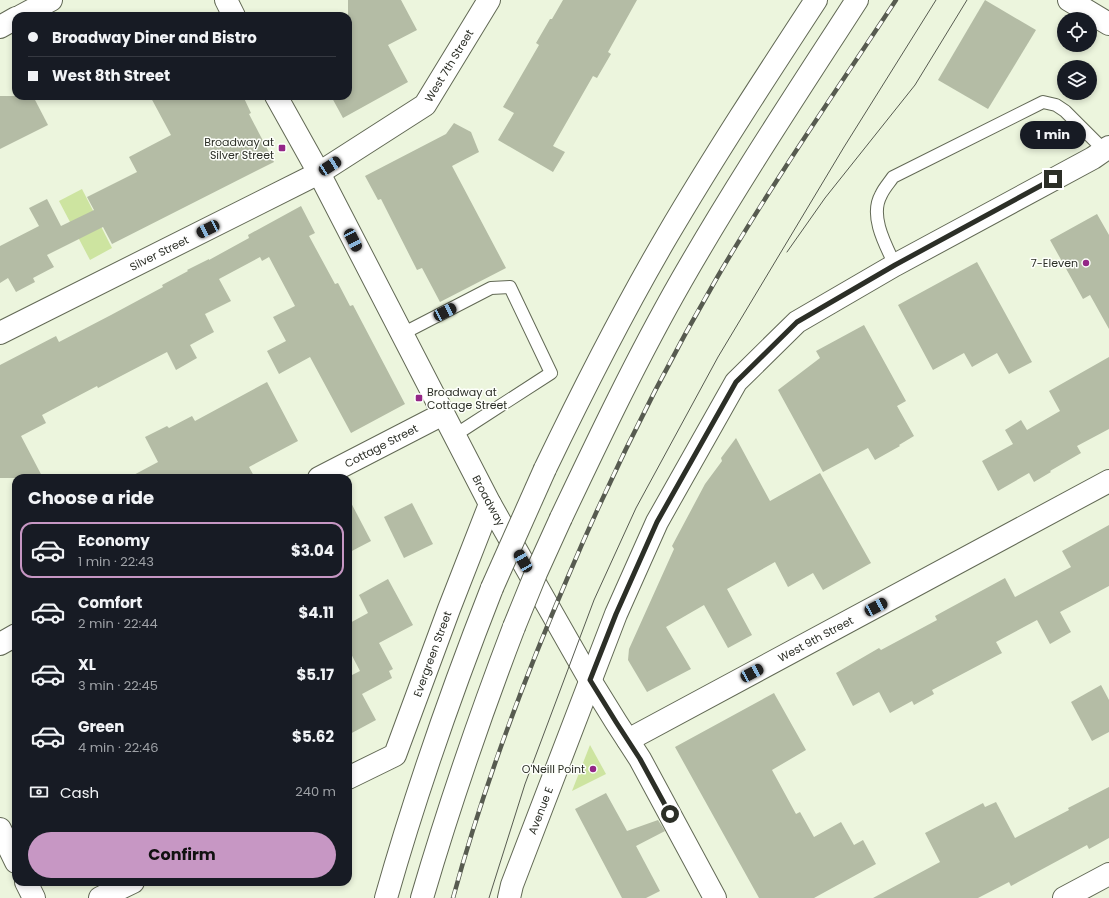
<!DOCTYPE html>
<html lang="en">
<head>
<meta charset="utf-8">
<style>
  body { margin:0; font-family:Poppins,sans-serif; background:#20242c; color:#f1f3f6; height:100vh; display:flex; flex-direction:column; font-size:15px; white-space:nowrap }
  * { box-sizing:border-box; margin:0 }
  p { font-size:13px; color:#9ea1a6 }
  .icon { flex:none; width:22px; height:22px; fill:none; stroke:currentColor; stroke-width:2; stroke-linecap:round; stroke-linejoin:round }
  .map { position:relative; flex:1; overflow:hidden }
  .details { position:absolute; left:12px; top:474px; width:340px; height:412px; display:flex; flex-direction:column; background:#171b24; border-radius:12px; box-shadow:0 2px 6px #0003 }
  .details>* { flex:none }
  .banner { position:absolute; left:12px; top:12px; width:340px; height:88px; border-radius:12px; box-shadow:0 2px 6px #0003; display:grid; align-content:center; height:88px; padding:0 16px; background:#171b24 }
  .fabs { position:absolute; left:1057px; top:12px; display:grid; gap:8px }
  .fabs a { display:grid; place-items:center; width:40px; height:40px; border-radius:50%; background:#171b24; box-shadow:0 2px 6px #0003; font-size:20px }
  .end { position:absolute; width:18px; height:18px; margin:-9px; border:5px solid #2c2f27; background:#fff; box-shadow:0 0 0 2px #fff }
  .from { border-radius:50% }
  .bubble { position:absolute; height:28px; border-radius:14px; background:#171b24; box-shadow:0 2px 6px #0003; font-size:13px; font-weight:700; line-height:28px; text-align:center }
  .car { position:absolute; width:12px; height:24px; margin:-12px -6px; border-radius:5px; box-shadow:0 0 3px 1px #0007; background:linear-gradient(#222 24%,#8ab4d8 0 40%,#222 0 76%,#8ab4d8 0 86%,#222 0) }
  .banner b { display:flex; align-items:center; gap:14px; height:38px; font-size:15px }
  .banner b+b { border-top:1px solid #363941 }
  .banner i { width:10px; height:10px; background:#f1f3f6 }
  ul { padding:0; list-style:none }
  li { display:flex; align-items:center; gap:12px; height:56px; margin:0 8px 6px; padding:0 8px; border:2px solid transparent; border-radius:12px }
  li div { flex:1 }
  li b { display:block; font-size:15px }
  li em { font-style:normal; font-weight:700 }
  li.current { border-color:#c797c4 }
  li>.icon { width:36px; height:36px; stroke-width:1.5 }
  h2 { padding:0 16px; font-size:18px; line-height:48px }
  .pay { display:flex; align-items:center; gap:10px; height:44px; padding:0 16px; font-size:15px }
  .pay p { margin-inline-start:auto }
  .button { display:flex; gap:8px; margin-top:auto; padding:8px 16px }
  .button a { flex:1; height:46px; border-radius:24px; background:#c797c4; color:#111; font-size:16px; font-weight:700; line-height:46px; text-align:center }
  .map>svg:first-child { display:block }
  .green { fill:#cde4a0 }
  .building { fill:#b4bca5 }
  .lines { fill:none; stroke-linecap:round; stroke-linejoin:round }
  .lane-casing { stroke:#626955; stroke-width:14 }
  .street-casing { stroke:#626955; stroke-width:24 }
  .secondary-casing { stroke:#626955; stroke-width:24 }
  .highway-casing { stroke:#626955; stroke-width:24 }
  .lane { stroke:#fff; stroke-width:12 }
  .street { stroke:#fff; stroke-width:22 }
  .secondary { stroke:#fff; stroke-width:22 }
  .highway { stroke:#fff; stroke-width:22 }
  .tram { stroke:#575b50; stroke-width:1 }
  .rail-casing { stroke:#575b50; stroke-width:4.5 }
  .rail { stroke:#fdfffa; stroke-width:3; stroke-dasharray:9; stroke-linecap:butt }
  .highway-bridge-casing { stroke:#626955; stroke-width:24; stroke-linecap:butt }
  .highway-bridge { stroke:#fff; stroke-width:22 }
  .route { stroke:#2c2f27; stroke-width:5 }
  .poi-dot { fill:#942687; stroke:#fdfffa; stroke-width:1.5 }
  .labels { text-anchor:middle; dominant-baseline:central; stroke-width:3; stroke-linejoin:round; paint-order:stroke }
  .street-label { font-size:11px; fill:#2c2f27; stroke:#fdfffa }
  .poi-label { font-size:11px; fill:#2c2f27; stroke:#fdfffa; text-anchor:end }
</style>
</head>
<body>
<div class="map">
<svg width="1109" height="898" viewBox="0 0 1109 898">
  <rect width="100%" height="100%" fill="#ecf5dd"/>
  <g class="green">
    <path d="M82 189 112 248 90 260 59 201Z"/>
    <path d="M590 745 606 774 572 791Z"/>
  </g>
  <g class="building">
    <path d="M348 0H401L417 30 388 45 408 82 343 118 331 96H348Z"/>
    <path d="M563 0H637L608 52 611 54 597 78 593 76 553 146 565 152 553 172 498 140 514 113 503 107 539 45 536 43 550 19H552Z"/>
    <path d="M985 0 1036 30 988 109 938 80Z"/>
    <path d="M0 96H33L48 125 0 149Z"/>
    <path d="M150 96H243L251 113 249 114 274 162 112 244 103 227 47 255 54 267 33 278 35 282 16 292 8 278 0 283V246L39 226 29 208 47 199 61 226 94 210 87 197 137 172 129 157 171 135Z"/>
    <path d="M454 123 471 132 479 152 452 166 506 268 440 302 422 268 417 270 381 199 378 200 365 176 446 134Z"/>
    <path d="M301 206 315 233 309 236 335 284 338 283 350 306 353 305 405 404 351 433 310 357 279 374 267 351 286 341 273 317 295 306 269 257 262 261 260 257 219 279 231 301 205 314 214 332 190 345 197 358 176 370 167 352 98 388 97 386 42 415 46 423 21 436 43 478H0V365L56 336 59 342 111 315 163 287 162 285 188 271 187 270 209 259V260L249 238 248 235Z"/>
    <path d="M1097 214 1109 235V329L1090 295 1083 299 1050 240Z"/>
    <path d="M977 262 1032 362 1009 374 997 353 972 367 964 353 933 370 898 305Z"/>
    <path d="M864 325 906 401 897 406 914 436 899 445 900 446 875 460 868 448 823 472 778 390 820 358 816 351Z"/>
    <path d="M1109 357V429L1077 446 1081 453 1050 471 1051 472 1034 482 1029 473 998 491 982 461 1013 444 1005 430 1021 420 1027 430 1060 411 1049 391Z"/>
    <path d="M267 382 298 441 249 467 255 478H128L158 462 145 437 167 426 169 428 192 416 195 421Z"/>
    <path d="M736 438 770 501 820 473 871 563 823 590 813 573 788 587 775 562 727 589 752 635 728 648 704 605 666 627 691 669 647 692 628 660 629 649 674 549 672 546 705 484 722 461 721 458Z"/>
    <path d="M348 497 371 541 348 553Z"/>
    <path d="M412 503 433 544 404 558 384 517Z"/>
    <path d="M1109 525V586L1060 612 1071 632 1050 644 1037 620 996 642 1002 653 932 690 934 694 914 705 912 701 890 713 879 692 853 706 836 673 879 648 881 650 937 620 935 616 1005 578 1015 597 1071 567 1062 551Z"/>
    <path d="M388 579 413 625 379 643 393 669 389 671 392 678 362 694 376 720 348 735V668L352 675 360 671 348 648V624L368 613 359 595Z"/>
    <path d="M1101 685 1109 700V732L1092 741 1071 702Z"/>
    <path d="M774 693 806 750 772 770 796 814 800 812 814 837 841 822 854 845 863 840 876 864 814 898H759L675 747Z"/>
    <path d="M1109 787V838L1089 849 1087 845 1011 886 1009 882 978 898H873L940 862 925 833 983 803 985 807 996 802 1015 838 1069 810 1068 808Z"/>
    <path d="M606 793 627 831 658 820 665 831 636 846 660 891 646 898H622L575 809Z"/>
  </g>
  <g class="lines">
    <g class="lane-casing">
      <g id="lane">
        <path d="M895 265C886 246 869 216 881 195 884 188 889 183 893 177L1043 102 1056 105 1065 111 1105 151"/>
        <path d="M402 334 491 288 510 287 551 373 455 435"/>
      </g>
    </g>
    <g class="street-casing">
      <g id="street">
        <path d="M21 16 51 0"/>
        <path d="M0 27 16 18"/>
        <path id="s1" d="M0 333 319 173"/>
        <path id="s2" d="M319 478 443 414"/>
        <path d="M0 644 16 635"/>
        <path id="s3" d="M628 740 1109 481"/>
        <path id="s4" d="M348 778 395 755 449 609 490 504"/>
        <path d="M0 829 16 862"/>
        <path d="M26 882 34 898"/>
        <path d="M100 898 133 882"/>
        <path d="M1064 898 1109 874"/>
      </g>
    </g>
    <g class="secondary-casing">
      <g id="secondary">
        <path d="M226 0 234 16"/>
        <path d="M1069 0 1109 24"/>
        <path id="s5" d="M276 96 319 173 490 504 590 680 616 722 640 759 715 898"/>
        <path id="s6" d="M319 173 425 105 489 0"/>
        <path id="s7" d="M509 898 512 885 616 614 657 522 736 382 797 322 895 265 1093 158 1109 147"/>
      </g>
    </g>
    <g class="highway-casing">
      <g id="highway">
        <path d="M545 469C583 390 623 311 667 236 714 156 765 78 816 0"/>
        <path d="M561 518C599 438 637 358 681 281 736 185 797 93 857 0"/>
        <path d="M386 898C416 792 452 690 492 588"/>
        <path d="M422 898C449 806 480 716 514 627"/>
      </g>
    </g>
    <use href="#lane" class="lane"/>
    <use href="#street" class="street"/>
    <use href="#secondary" class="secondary"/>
    <use href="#highway" class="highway"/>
    <g class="tram">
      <path d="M787 252 825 198 915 85 967 0"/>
      <path d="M489 898 525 784 594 600 636 508 718 357 844 147 936 0"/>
    </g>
    <g class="rail-casing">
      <path id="rail" d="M453 898C483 788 522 684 567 579 611 475 661 374 718 276 773 182 836 91 896 0"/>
    </g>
    <use href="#rail" class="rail"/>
    <g class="highway-bridge-casing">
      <g id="highway-bridge">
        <path d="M492 588 545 469"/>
        <path d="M514 627 536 573 561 518"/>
      </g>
    </g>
    <use href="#highway-bridge" class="highway-bridge"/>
  </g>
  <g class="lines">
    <path class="route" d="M670 814 640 759 616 722 590 680 616 614 657 522 736 382 797 322 895 265 1053 179"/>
  </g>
  <g class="poi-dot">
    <rect x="278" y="144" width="8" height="8" rx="2"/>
    <circle cx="1086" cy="263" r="4"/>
    <rect x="415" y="394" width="8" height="8" rx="2"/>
    <circle cx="593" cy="769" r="4"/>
  </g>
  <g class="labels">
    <g class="street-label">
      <text stroke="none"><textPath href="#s6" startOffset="172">West 7th Street</textPath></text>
      <text stroke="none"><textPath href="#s1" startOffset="178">Silver Street</textPath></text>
      <text stroke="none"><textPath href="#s2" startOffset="70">Cottage Street</textPath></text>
      <text stroke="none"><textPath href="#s5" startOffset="457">Broadway</textPath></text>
      <text stroke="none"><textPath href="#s3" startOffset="213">West 9th Street</textPath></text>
      <text stroke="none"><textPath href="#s4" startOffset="160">Evergreen Street</textPath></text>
      <text stroke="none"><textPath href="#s7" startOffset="93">Avenue E</textPath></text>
    </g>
    <g class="poi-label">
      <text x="274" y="142">Broadway at<tspan x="274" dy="13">Silver Street</tspan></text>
      <text x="1078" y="263">7-Eleven</text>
      <text x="427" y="392" text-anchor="start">Broadway at<tspan x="427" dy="13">Cottage Street</tspan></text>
      <text x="585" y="769">O'Neill Point</text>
    </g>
  </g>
</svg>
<div class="fabs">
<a><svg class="icon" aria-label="locate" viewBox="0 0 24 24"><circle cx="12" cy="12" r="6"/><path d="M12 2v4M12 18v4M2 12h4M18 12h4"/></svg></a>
<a><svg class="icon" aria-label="layers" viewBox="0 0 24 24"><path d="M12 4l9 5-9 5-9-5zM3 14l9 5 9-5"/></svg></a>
</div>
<i class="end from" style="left:670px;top:814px"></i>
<i class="end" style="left:1053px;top:179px"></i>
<div class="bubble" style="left:1020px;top:121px;width:66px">1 min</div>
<i class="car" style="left:330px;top:166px;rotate:57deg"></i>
<i class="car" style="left:208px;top:229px;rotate:243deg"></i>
<i class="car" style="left:353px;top:240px;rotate:153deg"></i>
<i class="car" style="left:445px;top:312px;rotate:63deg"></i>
<i class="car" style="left:523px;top:561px;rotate:330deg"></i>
<i class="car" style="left:876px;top:607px;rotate:62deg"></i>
<i class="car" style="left:752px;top:673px;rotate:62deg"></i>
<div class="banner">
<b><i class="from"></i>Broadway Diner and Bistro</b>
<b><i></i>West 8th Street</b>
</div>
<section class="details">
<h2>Choose a ride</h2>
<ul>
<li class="current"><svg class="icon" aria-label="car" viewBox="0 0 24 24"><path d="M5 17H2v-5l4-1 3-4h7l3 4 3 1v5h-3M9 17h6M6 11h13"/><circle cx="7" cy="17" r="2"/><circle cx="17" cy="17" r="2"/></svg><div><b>Economy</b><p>1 min · 22:43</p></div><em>$3.04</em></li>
<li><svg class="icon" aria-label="car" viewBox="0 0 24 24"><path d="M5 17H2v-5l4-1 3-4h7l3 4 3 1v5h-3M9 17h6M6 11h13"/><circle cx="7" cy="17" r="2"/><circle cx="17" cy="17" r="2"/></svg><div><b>Comfort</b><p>2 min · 22:44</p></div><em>$4.11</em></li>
<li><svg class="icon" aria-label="car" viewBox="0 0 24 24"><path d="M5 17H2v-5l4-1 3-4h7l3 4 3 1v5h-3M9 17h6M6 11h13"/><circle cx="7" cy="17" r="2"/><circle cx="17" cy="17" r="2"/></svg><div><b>XL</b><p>3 min · 22:45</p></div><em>$5.17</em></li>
<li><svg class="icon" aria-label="car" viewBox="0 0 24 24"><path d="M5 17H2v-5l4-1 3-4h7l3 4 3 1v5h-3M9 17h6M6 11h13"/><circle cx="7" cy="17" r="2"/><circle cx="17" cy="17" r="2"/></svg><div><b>Green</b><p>4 min · 22:46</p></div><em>$5.62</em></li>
</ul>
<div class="pay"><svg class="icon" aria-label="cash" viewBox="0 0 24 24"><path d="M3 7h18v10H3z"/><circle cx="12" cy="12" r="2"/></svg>Cash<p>240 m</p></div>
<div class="button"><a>Confirm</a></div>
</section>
</div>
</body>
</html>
